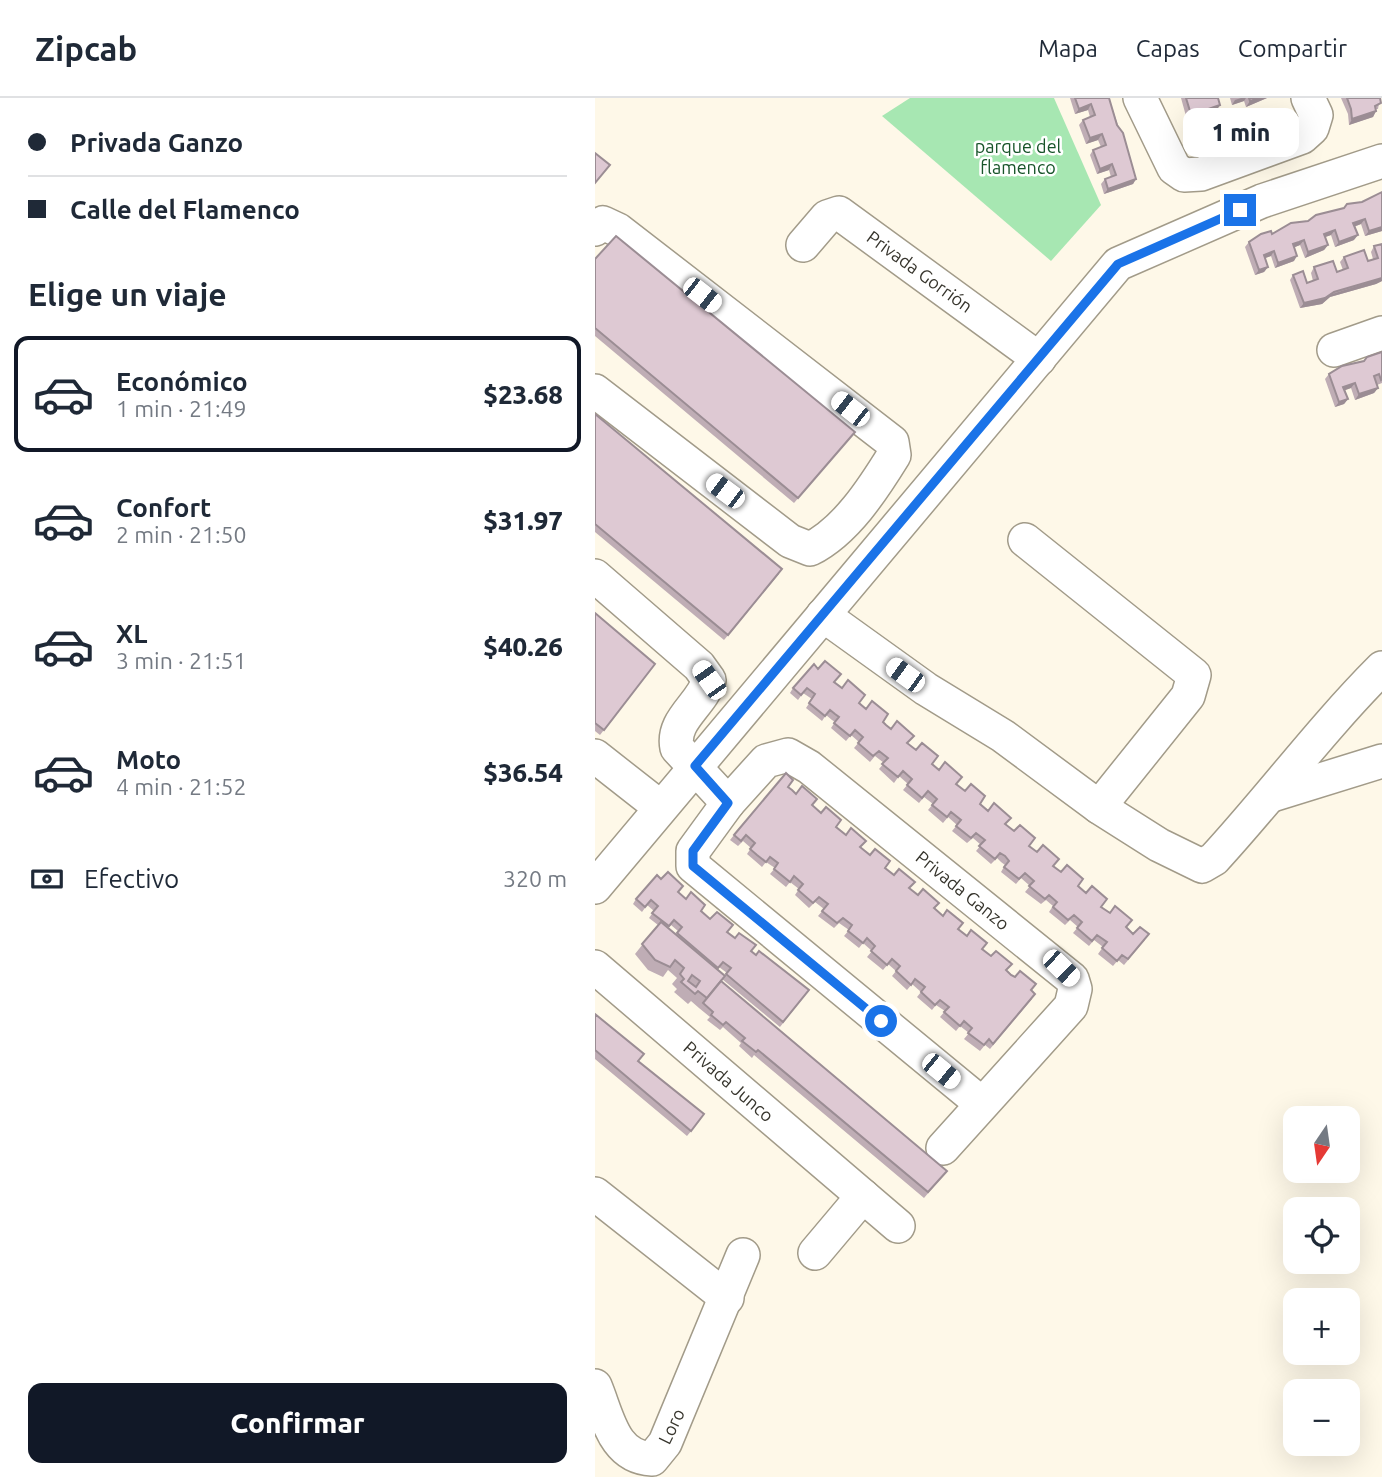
<!DOCTYPE html>
<html lang="es">
<head>
<meta charset="utf-8">
<style>
  body { margin:0; font-family:Ubuntu,sans-serif; background:#f2f2f3; color:#1f2937; height:100vh; display:flex; flex-direction:column; font-size:26px; white-space:nowrap }
  * { box-sizing:border-box; margin:0 }
  p { font-size:23px; color:#747a83 }
  .icon { flex:none; width:38px; height:38px; fill:none; stroke:currentColor; stroke-width:2; stroke-linecap:round; stroke-linejoin:round }
  .map { position:relative; flex:1; overflow:hidden }
  .panel { display:flex; flex-direction:column; background:#fff; width:595px }
  .panel>* { flex:none }
  .banner { display:grid; align-content:center; height:154px; padding:0 28px; background:#fff }
  .needle { width:46px; rotate:193deg }
  .buttons { position:absolute; left:688px; top:1008px; display:grid; gap:14px }
  .buttons a { display:grid; place-items:center; width:77px; height:77px; border-radius:14px; background:#fff; box-shadow:0 7px 28px #0002; font-size:35px }
  .end { position:absolute; width:32px; height:32px; margin:-16px; border:9px solid #1a73e8; background:#fff; box-shadow:0 0 0 4px #fff }
  .from { border-radius:50% }
  .bubble { position:absolute; height:49px; border-radius:14px; background:#fff; box-shadow:0 7px 28px #0002; font-size:23px; font-weight:800; line-height:49px; text-align:center }
  .car { position:absolute; width:21px; height:42px; margin:-21px -10px; border-radius:9px; box-shadow:0 0 5px 2px #0007; background:linear-gradient(#fff 24%,#345 0 40%,#fff 0 76%,#345 0 86%,#fff 0) }
  .banner b { display:flex; align-items:center; gap:24px; height:66px; font-size:26px }
  .banner b+b { border-top:2px solid #e0e1e3 }
  .banner i { width:18px; height:18px; background:#1f2937 }
  ul { padding:0; list-style:none }
  li { display:flex; align-items:center; gap:21px; height:116px; margin:0 14px 10px; padding:0 14px; border:4px solid transparent; border-radius:14px }
  li div { flex:1 }
  li b { display:block; font-size:26px }
  li em { font-style:normal; font-weight:800 }
  li.on { border-color:#111827 }
  li>.icon { width:63px; height:63px; stroke-width:1.5 }
  h2 { padding:0 28px; font-size:32px; line-height:84px }
  .pay { display:flex; align-items:center; gap:18px; height:77px; padding:0 28px; font-size:26px }
  .pay p { margin-inline-start:auto }
  .cta { display:flex; gap:14px; margin-top:auto; padding:14px 28px }
  .cta a { flex:1; height:80px; border-radius:14px; background:#111827; color:#fff; font-size:28px; font-weight:800; line-height:80px; text-align:center }
  header { display:flex; align-items:center; gap:42px; box-sizing:border-box; height:98px; padding:0 35px; background:#fff; border-bottom:2px solid #e0e1e3 }
  header strong { font-size:33px }
  nav { display:flex; gap:38px; margin-inline-start:auto; font-size:24px }
  main { display:flex; flex:1; min-height:0 }
  .map>svg:first-child { display:block }
  .green { fill:#a7e7b2 }
  .lines { fill:none; stroke-linecap:round; stroke-linejoin:round }
  .minor-casing { stroke:#a29b89; stroke-width:36 }
  .minor { stroke:#fff; stroke-width:33 }
  .wall { fill:#bfadb5; fill-rule:evenodd }
  .shaded-wall { fill:#9b8d94 }
  .building { fill:#dec9d3; stroke:#9b8d94; stroke-width:2; fill-rule:evenodd }
  .route { stroke:#1a73e8; stroke-width:9 }
  .labels { text-anchor:middle; dominant-baseline:central; stroke-width:5; stroke-linejoin:round; paint-order:stroke }
  .park-label { font-size:18px; fill:#175429; stroke:#fff }
  .street-label { font-size:18px; fill:#37352d; stroke:#fff }
</style>
</head>
<body>
<header>
<strong>Zipcab</strong>
<nav><a>Mapa</a><a>Capas</a><a>Compartir</a></nav>
</header>
<main>
<section class="panel">
<div class="banner">
<b><i class="from"></i>Privada Ganzo</b>
<b><i></i>Calle del Flamenco</b>
</div>
<h2>Elige un viaje</h2>
<ul>
<li class="on"><svg class="icon" aria-label="car" viewBox="0 0 24 24"><path d="M5 17H2v-5l4-1 3-4h7l3 4 3 1v5h-3M9 17h6M6 11h13"/><circle cx="7" cy="17" r="2"/><circle cx="17" cy="17" r="2"/></svg><div><b>Económico</b><p>1 min · 21:49</p></div><em>$23.68</em></li>
<li><svg class="icon" aria-label="car" viewBox="0 0 24 24"><path d="M5 17H2v-5l4-1 3-4h7l3 4 3 1v5h-3M9 17h6M6 11h13"/><circle cx="7" cy="17" r="2"/><circle cx="17" cy="17" r="2"/></svg><div><b>Confort</b><p>2 min · 21:50</p></div><em>$31.97</em></li>
<li><svg class="icon" aria-label="car" viewBox="0 0 24 24"><path d="M5 17H2v-5l4-1 3-4h7l3 4 3 1v5h-3M9 17h6M6 11h13"/><circle cx="7" cy="17" r="2"/><circle cx="17" cy="17" r="2"/></svg><div><b>XL</b><p>3 min · 21:51</p></div><em>$40.26</em></li>
<li><svg class="icon" aria-label="car" viewBox="0 0 24 24"><path d="M5 17H2v-5l4-1 3-4h7l3 4 3 1v5h-3M9 17h6M6 11h13"/><circle cx="7" cy="17" r="2"/><circle cx="17" cy="17" r="2"/></svg><div><b>Moto</b><p>4 min · 21:52</p></div><em>$36.54</em></li>
</ul>
<div class="pay"><svg class="icon" aria-label="cash" viewBox="0 0 24 24"><path d="M3 7h18v10H3z"/><circle cx="12" cy="12" r="2"/></svg>Efectivo<p>320 m</p></div>
<div class="cta"><a>Confirmar</a></div>
</section>
<div class="map">
<svg width="787" height="1379" viewBox="0 0 787 1379">
  <rect width="100%" height="100%" fill="#fef8e8"/>
  <path class="green" d="M315 0H459L506 107 456 163 287 18Z"/>
  <g class="lines">
    <g class="minor-casing">
      <g id="minor">
        <path d="M545 0 579 70 589 77 606 76 707 39 717 30 721 17 713 0"/>
        <path d="M0 131 8 125 23 132 297 344 299 357C278 391 251 433 215 451L195 443 0 293"/>
        <path d="M208 147 232 119 244 115 444 261"/>
        <path d="M739 252 787 235"/>
        <path d="M430 442 599 577 593 598 504 709"/>
        <path d="M0 478 104 568 114 582C107 607 76 622 82 650L133 705"/>
        <path d="M228 517 331 591 408 638 504 709 564 747 607 768 619 761C676 699 727 630 787 570"/>
        <path d="M0 658 65 709"/>
        <path d="M677 697 787 663"/>
        <path d="M0 789 523 166 667 103 787 63"/>
        <path d="M0 869 303 1128"/>
        <path d="M348 1050 476 908 480 891 477 881 214 669 193 657 171 663 133 705 98 753V768L387 1006"/>
        <path d="M0 1096 132 1200"/>
        <path d="M220 1155 268 1098"/>
        <path d="M0 1288C13 1319 18 1359 57 1361L70 1345 148 1157"/>
      </g>
    </g>
    <use href="#minor" class="minor"/>
  </g>
  <g class="wall">
    <path d="M475 0H514L541 81 538 86 509 96 506 86 510 81 516 79 514 72 502 76 495 57 498 52 506 49 503 42 491 46 484 27 488 22 495 19 493 12 480 16Z"/>
    <path d="M586 0H623L622 12 615 14 616 17 612 22 594 29Z"/>
    <path d="M635 0H672L651 9 649 3 637 7Z"/>
    <path d="M746 0H785L783 11H781V13L778 19 754 27 753 16Z"/>
    <path d="M752 106 787 133 770 138 766 126 759 129V142L740 149 736 137 730 139 733 147 729 152 710 160 705 147 700 149 699 163 680 170 676 158 670 160 673 169 669 174 660 177 650 149 654 144 748 111Z"/>
    <path d="M787 146V183L781 186 735 199 727 206 705 210 695 182 698 177 712 185 718 183 716 175 719 169 742 174 748 172 745 164 749 159 773 163 778 161 776 154 779 148Z"/>
    <path d="M0 161 260 334 199 405 0 238Z"/>
    <path d="M787 254V285L782 287 783 290 779 295 760 302 756 290 750 292 753 301 749 306 740 309 730 281 734 276 769 263Z"/>
    <path d="M0 316 184 476 129 542 0 434Z"/>
    <path d="M0 515 60 566 5 637 0 633Z"/>
    <path d="M223 571 288 624 337 667 411 726 434 748 483 788 538 836 550 842 529 867 523 862 518 868 503 856 508 849 499 842 494 848 478 835 483 829 475 822 470 827 454 814 458 808 451 802 446 806 430 794 435 788 426 780 421 786 406 774 410 767 406 764 402 760 396 766 381 753 386 747 378 740 372 745 357 733 362 727 353 719 348 725 333 712 338 706 329 699 324 705 308 692 313 686 304 678 299 685 284 671 289 665 280 658 275 664 259 650 264 644 256 637 251 643 236 630 240 624 237 622 231 617 227 623 211 610 217 601 208 595 203 602 195 595 198 590Z"/>
    <path d="M193 689 217 708 436 893 437 901 395 951 390 947 385 953 369 941 374 935 365 928 361 933 345 919 350 913 341 907 337 912 322 899 326 894 317 886 312 892 297 878 301 873 293 866 288 872 272 859 277 853 268 845 264 850 249 838 254 832 244 825 239 830 223 818 229 811 220 804 214 810 200 797 204 791 195 784 191 789 175 776 180 770 171 764 167 769 159 762 152 756 156 750 148 743 143 748 135 742 139 737Z"/>
    <path d="M83 794 115 821 156 853 214 892 185 929 127 881 126 883 348 1078 329 1100 159 957 157 960 144 948 146 945 128 929 125 932 112 922 115 919 104 910 96 903 93 906 79 894 82 891 77 886 82 880 73 872 68 879 53 872 40 856 63 827 54 820 59 813 52 807 47 814 38 806 41 801ZM76 827 83 833 81 837 73 830ZM124 869 132 875 129 878 122 871Z"/>
    <path d="M0 916 43 963 106 1021 92 1038 0 961Z"/>
  </g>
  <g class="shaded-wall">
    <path d="M646 0H651L649 3 637 7 640 2Z"/>
    <path d="M664 0H672L651 9 655 3Z"/>
    <path d="M496 6 493 12 480 16 484 11Z"/>
    <path d="M625 7 622 12 610 16 613 11Z"/>
    <path d="M781 13 778 19 754 27 757 21Z"/>
    <path d="M616 17 612 22 594 29 598 23Z"/>
    <path d="M507 36 503 42 491 46 495 40Z"/>
    <path d="M517 66 514 72 502 76 505 71Z"/>
    <path d="M541 81 538 86 509 96 513 91Z"/>
    <path d="M770 121 766 126 755 130 758 125Z"/>
    <path d="M787 129V133L770 138 774 133Z"/>
    <path d="M740 132 736 137 725 141 729 136Z"/>
    <path d="M763 137 759 142 740 149 744 144Z"/>
    <path d="M709 142 705 147 695 151 698 146Z"/>
    <path d="M733 147 729 152 710 160 713 154Z"/>
    <path d="M679 153 676 158 665 162 669 157Z"/>
    <path d="M702 158 699 163 680 170 683 165Z"/>
    <path d="M673 169 669 174 660 177 664 172Z"/>
    <path d="M787 180V183L781 186 735 199 727 206 705 210 709 205Z"/>
    <path d="M760 285 756 290 745 294 748 289Z"/>
    <path d="M783 290 779 295 760 302 764 296Z"/>
    <path d="M753 301 749 306 740 309 744 304Z"/>
  </g>
  <g class="building">
    <path d="M480 0H514L522 27 528 35 541 81 513 91 510 81 521 77 517 66 505 71 498 52 511 47 507 36 495 40 488 22 500 17 496 6 484 11Z"/>
    <path d="M591 0H623L625 7 613 11 616 17 598 23Z"/>
    <path d="M654 0H664L655 3Z"/>
    <path d="M752 0H785L786 5 780 8 781 13 757 21 756 11Z"/>
    <path d="M0 55 15 67 0 85Z"/>
    <path d="M787 94V129L774 133 770 121 758 125 763 137 744 144 740 132 729 136 733 147 713 154 709 142 704 144 698 146 702 158 683 165 679 153 669 157 673 169 664 172 654 144 666 136 676 133 677 136 696 125 713 123 721 117 749 110 752 106 767 104Z"/>
    <path d="M21 138 260 334 203 400 0 230V161Z"/>
    <path d="M787 146V180L739 194 730 200 709 205 698 177 708 173 712 185 723 181 719 169 738 163 742 174 753 170 749 159 769 152 773 163 783 160 779 148Z"/>
    <path d="M787 254V281L786 282 784 276 779 278 783 290 764 296 760 285 748 289 753 301 744 304 734 276 747 268 769 263 772 259Z"/>
    <path d="M0 316 187 471 133 537 0 426Z"/>
    <path d="M0 515 60 566 9 632 0 625Z"/>
    <path d="M230 563 246 576 239 584 247 590 253 582 270 597 264 605 271 611 277 603 293 616 288 624 291 627 296 631 302 623 319 638 312 645 321 652 327 645 343 658 337 666 344 672 350 664 367 679 361 686 370 693 376 686 390 698 385 706 393 713 399 705 416 720 410 726 419 733 425 727 440 740 434 748 442 754 448 747 464 761 458 768 466 774 472 767 488 781 483 788 491 795 497 788 512 801 506 809 515 815 520 808 537 822 531 829 538 836 545 829 554 836 533 861 527 857 522 863 507 850 512 844 502 837 497 843 482 830 487 824 479 817 473 822 458 809 462 804 454 797 450 801 434 788 439 783 430 775 424 781 409 769 414 763 410 758 405 755 400 761 384 748 390 742 381 735 376 740 361 728 366 722 356 714 352 719 337 707 342 701 333 693 327 700 312 687 317 681 308 673 303 679 287 666 293 660 284 653 278 658 263 645 268 639 260 632 255 638 239 625 244 619 240 616 235 612 230 618 214 605 220 596 212 590 206 597 198 590 219 566 223 571Z"/>
    <path d="M191 675 198 682 193 689 197 692 201 696 207 688 222 701 217 707 226 715 231 709 246 722 241 729 251 737 256 730 271 743 265 749 275 757 280 751 295 763 290 770 299 777 304 771 320 784 314 790 323 797 328 791 344 805 339 810 348 818 352 812 368 825 363 831 372 838 376 832 392 845 387 851 396 858 401 853 417 866 411 872 416 877 420 879 425 873 441 886 436 892 440 896 398 946 394 941 389 947 373 935 377 930 369 923 365 928 349 914 354 909 345 902 340 907 326 894 330 889 320 881 316 887 301 873 305 868 297 861 292 867 276 853 280 848 272 840 268 845 253 833 257 827 248 820 242 825 227 813 233 806 224 799 218 805 203 792 208 786 199 778 195 784 179 771 183 765 175 759 171 764 162 757 155 751 160 745 151 737 146 743 139 737Z"/>
    <path d="M73 774 88 788 83 794 91 801 96 794 110 807 106 813 115 821 122 814 138 827 132 834 140 840 144 835 161 847 156 853 161 857 164 853 214 892 188 924 131 876 136 870 128 864 123 870 82 835 87 829 79 822 74 828 57 815 63 808 56 802 50 809 41 801 62 777 66 781Z"/>
    <path d="M66 824 130 878 112 900 103 893 100 896 86 884 89 881 85 876 89 870 80 862 75 869 60 862 47 846ZM97 877 105 883 101 889 93 883Z"/>
    <path d="M126 883 352 1073 333 1094 163 952 161 954 147 943 150 940 131 924 128 927 116 917 118 914 108 905Z"/>
    <path d="M0 916 49 956 43 963 109 1016 96 1033 0 952Z"/>
  </g>
  <g class="lines">
    <path class="route" d="M286 923 98 768V753L133 705 100 668 523 166 645 112"/>
  </g>
  <g class="labels">
    <g class="park-label">
      <text x="423" y="48">parque del<tspan x="423" dy="21">flamenco</tspan></text>
    </g>
    <g class="street-label">
      <text transform="translate(325 173) rotate(36)">Privada Gorrión</text>
      <text transform="translate(368 792) rotate(39)">Privada Ganzo</text>
      <text transform="translate(134 983) rotate(41)">Privada Junco</text>
      <text transform="translate(76 1328) rotate(-64)">Loro</text>
    </g>
  </g>
</svg>
<div class="buttons">
<a><svg class="needle" viewBox="-14 -14 28 28"><path d="M0-13l5 13h-10z" fill="#e53935"/><path d="M0 13l5-13h-10z" fill="#747a83"/></svg></a>
<a><svg class="icon" aria-label="locate" viewBox="0 0 24 24"><circle cx="12" cy="12" r="6"/><path d="M12 2v4M12 18v4M2 12h4M18 12h4"/></svg></a>
<a>+</a>
<a>−</a>
</div>
<i class="end from" style="left:286px;top:923px"></i>
<i class="end" style="left:645px;top:112px"></i>
<div class="bubble" style="left:588px;top:10px;width:116px">1 min</div>
<i class="car" style="left:107px;top:197px;rotate:128deg"></i>
<i class="car" style="left:255px;top:311px;rotate:308deg"></i>
<i class="car" style="left:130px;top:393px;rotate:307deg"></i>
<i class="car" style="left:310px;top:577px;rotate:306deg"></i>
<i class="car" style="left:114px;top:582px;rotate:325deg"></i>
<i class="car" style="left:466px;top:870px;rotate:134deg"></i>
<i class="car" style="left:346px;top:973px;rotate:129deg"></i>
</div>
</main>
</body>
</html>
